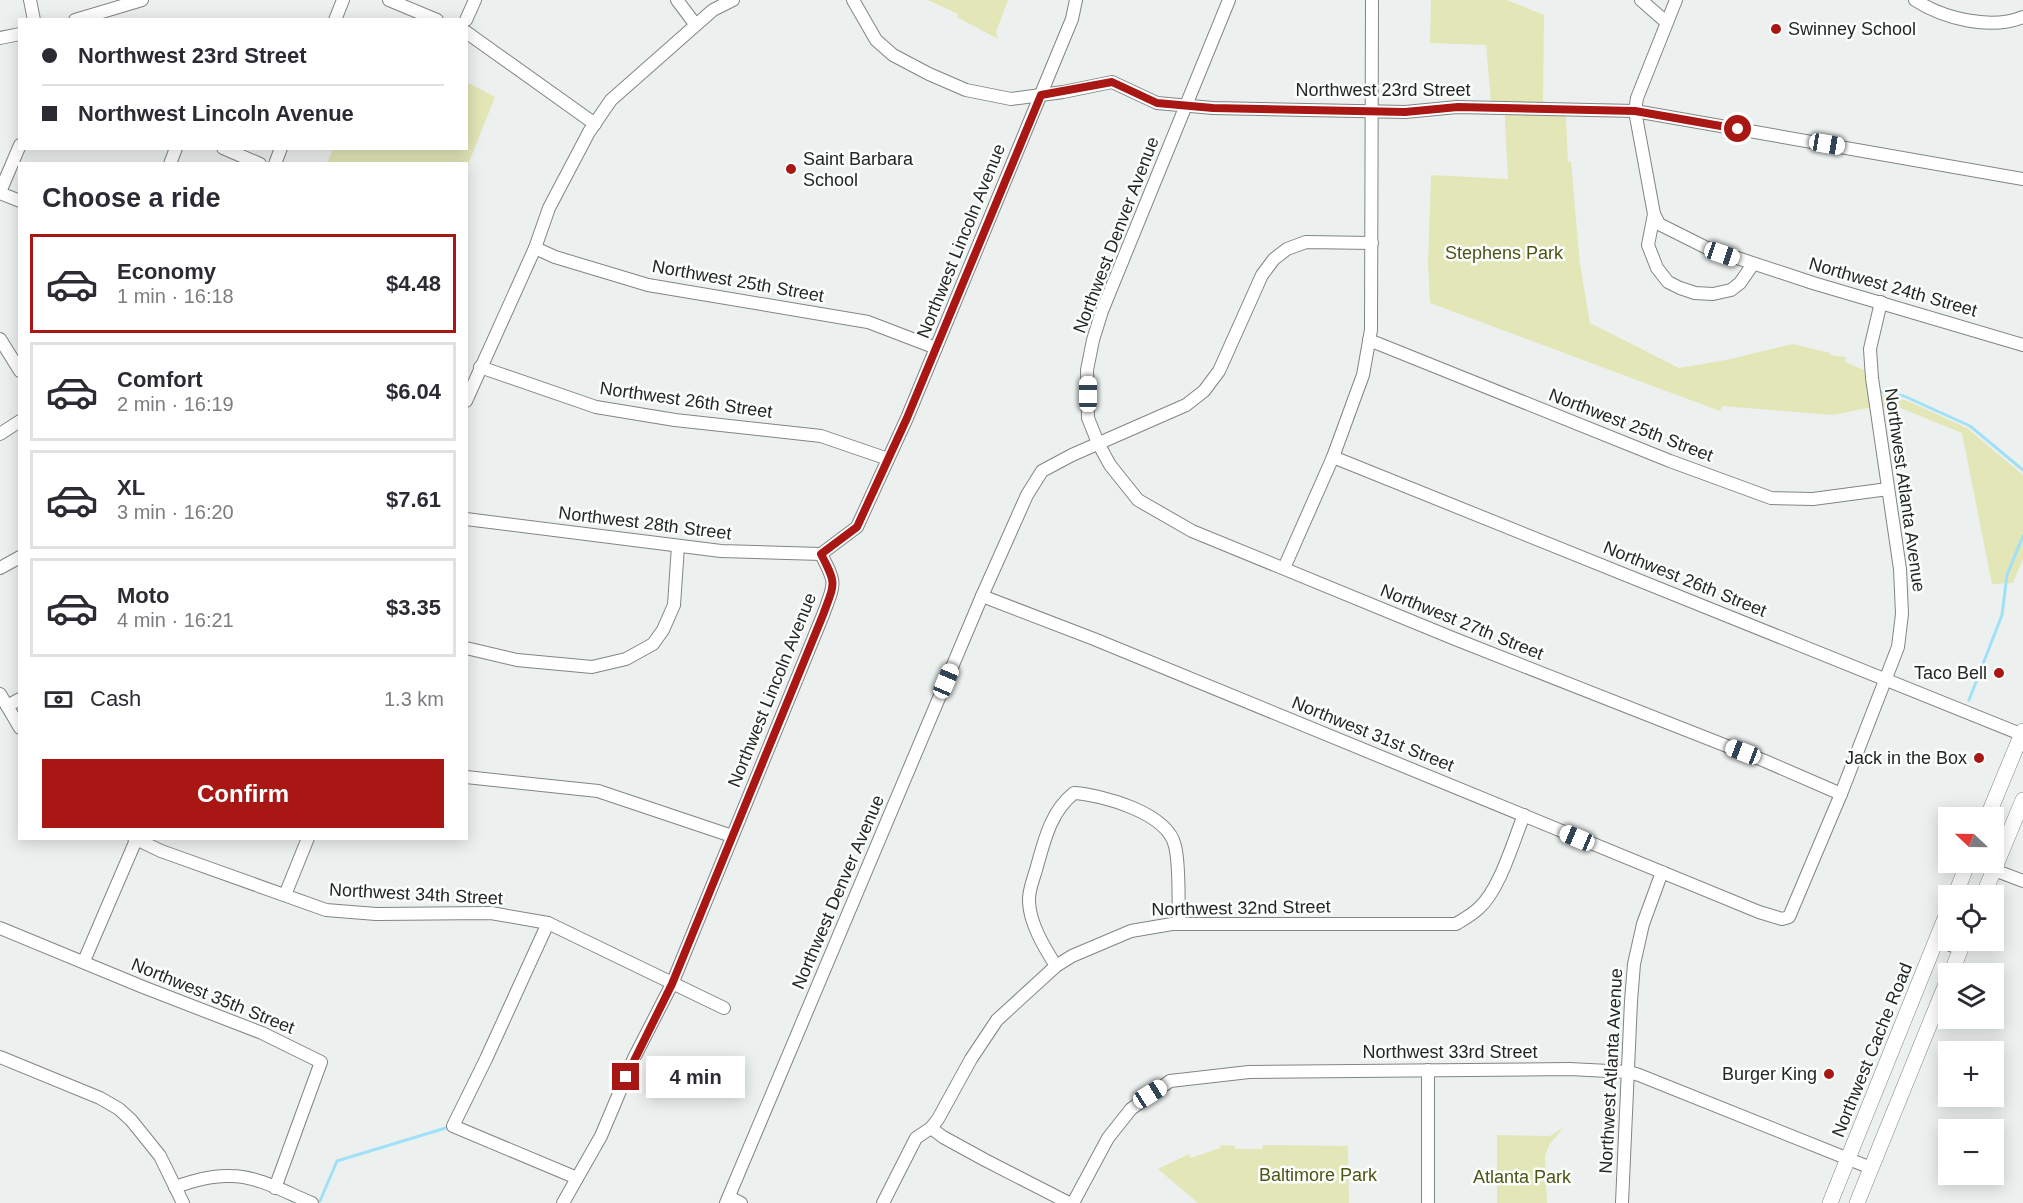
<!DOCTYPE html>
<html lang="en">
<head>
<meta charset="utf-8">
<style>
  body { margin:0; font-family:Arial,sans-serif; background:#f7f7f7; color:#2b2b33; height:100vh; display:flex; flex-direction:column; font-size:22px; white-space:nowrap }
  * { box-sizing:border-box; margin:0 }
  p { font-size:20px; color:#7c7c81 }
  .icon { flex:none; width:33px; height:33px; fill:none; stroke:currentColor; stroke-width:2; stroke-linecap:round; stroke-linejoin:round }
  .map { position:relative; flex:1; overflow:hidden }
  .side { position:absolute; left:18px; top:162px; width:450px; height:678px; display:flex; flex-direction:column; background:#fff; border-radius:0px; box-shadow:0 3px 15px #0003 }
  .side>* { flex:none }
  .guide { position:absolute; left:18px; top:18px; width:450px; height:132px; border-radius:0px; box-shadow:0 3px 15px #0003; display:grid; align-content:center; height:132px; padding:0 24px; background:#fff }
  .needle { width:39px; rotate:292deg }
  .controls { position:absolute; left:1938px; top:807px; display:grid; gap:12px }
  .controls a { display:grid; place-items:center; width:66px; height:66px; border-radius:0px; background:#fff; box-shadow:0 3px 15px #0003; font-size:30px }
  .end { position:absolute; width:27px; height:27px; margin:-14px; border:8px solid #a91715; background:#fff; box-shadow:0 0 0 3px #fff }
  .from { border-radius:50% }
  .bubble { position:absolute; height:42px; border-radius:0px; background:#fff; box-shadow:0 3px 15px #0003; font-size:20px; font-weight:700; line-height:42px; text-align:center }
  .car { position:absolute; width:18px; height:36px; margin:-18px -9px; border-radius:8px; box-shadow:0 0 4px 2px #0007; background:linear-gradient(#fff 24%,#345 0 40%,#fff 0 76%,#345 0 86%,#fff 0) }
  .guide b { display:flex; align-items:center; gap:21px; height:57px; font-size:22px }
  .guide b+b { border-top:2px solid #e1e1e2 }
  .guide i { width:15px; height:15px; background:#2b2b33 }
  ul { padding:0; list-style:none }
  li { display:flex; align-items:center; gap:18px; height:99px; margin:0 12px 9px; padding:0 12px; border:3px solid #e1e1e2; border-radius:0px }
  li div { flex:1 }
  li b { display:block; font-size:22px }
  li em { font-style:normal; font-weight:700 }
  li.selected { border-color:#a91715 }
  li>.icon { width:54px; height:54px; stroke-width:1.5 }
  h2 { padding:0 24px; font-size:27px; line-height:72px }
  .pay { display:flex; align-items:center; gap:15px; height:66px; padding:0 24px; font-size:22px }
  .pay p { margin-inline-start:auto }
  .cta { display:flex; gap:12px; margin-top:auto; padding:12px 24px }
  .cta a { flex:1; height:69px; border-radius:0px; background:#a91715; color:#fff; font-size:24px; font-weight:700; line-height:69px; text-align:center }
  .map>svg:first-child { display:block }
  .green { fill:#e3e6b7 }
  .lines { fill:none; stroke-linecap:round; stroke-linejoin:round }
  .stream { stroke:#a0e1f7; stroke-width:3 }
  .minor-casing { stroke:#818583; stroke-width:14 }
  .major-casing { stroke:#818583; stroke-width:16 }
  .minor { stroke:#fff; stroke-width:12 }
  .major { stroke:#fff; stroke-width:15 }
  .route { stroke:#a91715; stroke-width:8 }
  .poi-dot { fill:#a91715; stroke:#fafffc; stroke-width:2 }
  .labels { text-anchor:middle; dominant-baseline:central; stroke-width:5; stroke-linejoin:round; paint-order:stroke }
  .poi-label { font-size:18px; fill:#242625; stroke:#fafffc; text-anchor:end }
  .street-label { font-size:18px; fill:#242625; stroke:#fafffc }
  .park-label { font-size:18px; fill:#515215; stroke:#fafffc }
</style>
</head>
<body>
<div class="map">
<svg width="2023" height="1203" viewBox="0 0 2023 1203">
  <rect width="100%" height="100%" fill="#ecf1ef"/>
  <g class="green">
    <path d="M928 0H1008L996 32 998 39 957 17 958 14Z"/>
    <path d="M1431 0H1507L1544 15 1543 101 1566 117 1568 162H1571L1580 264 1590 323 1679 368 1726 360 1793 344 1830 353V355L1846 357 1845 362 1864 370 1867 394H1879L1908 401 1967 428 2023 475V559L2013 583 1992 584 1962 433 1898 407 1868 408 1832 415 1722 406 1720 411 1430 303 1428 264 1431 175 1508 179 1504 102H1491L1486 45 1430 43Z"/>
    <path d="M467 82 495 97 467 167 466 164 327 163 333 149 466 148Z"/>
    <path d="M1564 1127 1549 1145 1545 1156 1547 1203H1497V1135L1550 1136Z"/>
    <path d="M1221 1145 1235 1146V1149H1262L1263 1145 1348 1146 1349 1203H1198L1158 1169 1189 1154 1191 1158 1220 1148Z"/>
  </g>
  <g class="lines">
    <g class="stream">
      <path d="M1880 392 1904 396 1970 426 2023 470"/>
      <path d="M1969 700 2002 615 2007 575 2023 536"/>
      <path d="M320 1201 337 1161 449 1127"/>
    </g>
    <g class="minor-casing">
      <g id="minor">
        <path d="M30 0 34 20"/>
        <path d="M389 0 437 20"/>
        <path d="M677 0 695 24"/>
        <path d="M853 0 876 40 893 55 929 74 966 90 1011 99 1063 92 1112 82 1157 103 1213 108 1405 112 1457 107 1635 111 2023 179"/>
        <path d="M1229 0 1102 311 1093 340 1087 370 1088 418 1098 443 1110 465 1138 500 1192 531 1455 639 1765 761 1841 794"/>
        <path d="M1641 0 1666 22"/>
        <path d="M1676 0 1637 98 1635 111 1654 214 1648 245 1657 268 1668 282 1680 288 1695 293 1713 294 1731 290 1740 283 1753 264"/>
        <path d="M1915 0C1944 19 1991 30 2023 17"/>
        <path d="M75 20 142 0"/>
        <path d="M335 20 343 0"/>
        <path d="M466 20 475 0"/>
        <path d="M466 32 595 124"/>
        <path d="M0 38 20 34"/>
        <path d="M223 148 260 164"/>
        <path d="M170 164 176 148"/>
        <path d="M275 164 281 148"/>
        <path d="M0 192 20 145"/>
        <path d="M0 193 20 201"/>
        <path d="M1654 214 1659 224 1707 248 1813 283 2023 345"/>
        <path d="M535 248 555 257 648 285 868 322 936 348"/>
        <path d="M0 339 20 371"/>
        <path d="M1369 340 1670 461 1771 498 1813 499 1888 489"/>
        <path d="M480 367 596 407 675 420 821 436 888 459"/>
        <path d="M466 401 535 248 549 208 589 132 611 100 713 10 733 0"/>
        <path d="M0 434 20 421"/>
        <path d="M1333 457 2023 735"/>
        <path d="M466 519 721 551 821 554"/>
        <path d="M821 554 857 527 907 418 1072 19 1076 0"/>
        <path d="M0 568 20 557"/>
        <path d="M1284 568 1333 457 1363 375 1371 330 1372 0"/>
        <path d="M982 596 1094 639 1759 912 1782 919 1789 917 1841 794 1898 647 1902 614 1900 569 1872 378 1870 349 1881 302"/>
        <path d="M466 648 517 660 592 667 626 659 653 644 663 630 674 605 678 546"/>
        <path d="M0 694 20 728"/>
        <path d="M7 706 20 699"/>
        <path d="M466 777 598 791 732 836"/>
        <path d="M134 838 161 851 326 910 376 914 491 913 548 923 724 1008"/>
        <path d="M1994 870 2023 881"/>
        <path d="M285 895 308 838"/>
        <path d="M548 923 486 1059 453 1126 577 1178"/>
        <path d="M0 928 143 987 262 1033 321 1062 275 1188"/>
        <path d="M1937 940 1961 949"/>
        <path d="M84 961 136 840"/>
        <path d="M1056 966C1044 947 1030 924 1029 902 1028 892 1033 880 1036 870 1044 842 1050 812 1074 793 1103 795 1168 813 1175 846 1180 865 1178 902 1179 924"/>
        <path d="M0 1057 100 1098 119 1109 131 1120 160 1156 183 1203"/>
        <path d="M931 1128 943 1137 985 1160 1069 1203"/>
        <path d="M175 1187C193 1181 212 1175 231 1176 258 1176 287 1193 312 1203"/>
        <path d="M729 1197 741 1203"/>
        <path d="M563 1203 601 1136 634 1058 672 984 823 615C835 582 837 585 821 554"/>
        <path d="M726 1203 982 596 1027 495 1042 471 1072 455 1186 405 1204 391 1219 371 1262 275 1274 259 1287 249 1306 242 1372 243"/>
        <path d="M883 1203 916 1138 931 1128 938 1119 971 1059 997 1020 1056 966 1072 956 1131 931 1172 924H1456C1464 919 1473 914 1479 908 1500 889 1513 842 1524 815"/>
        <path d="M1073 1203 1108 1138 1131 1109 1170 1081 1249 1072 1569 1069 1629 1072 1639 1075 1871 1168"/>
        <path d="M1428 1203V1070"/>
        <path d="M1622 1203 1631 1001 1634 964 1643 924 1662 872"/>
      </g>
    </g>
    <g class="major-casing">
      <g id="major">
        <path d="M1987 818 2023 731"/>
        <path d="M1955 896 1968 862"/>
        <path d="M1983 896 2023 800"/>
        <path d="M1951 974 1964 940"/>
        <path d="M1830 1203 1948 911"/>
        <path d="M1857 1203 1948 979"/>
      </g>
    </g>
    <use href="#minor" class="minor"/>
    <use href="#major" class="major"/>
  </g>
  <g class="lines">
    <path class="route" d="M626 1077 672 984 823 615C835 582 837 585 821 554L857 527 907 418 1041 95 1112 82 1157 103 1213 108 1405 112 1458 107 1635 111 1738 129"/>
  </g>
  <g class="poi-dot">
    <circle cx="1776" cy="29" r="6"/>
    <circle cx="791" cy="169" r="6"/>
    <circle cx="1999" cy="673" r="6"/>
    <circle cx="1979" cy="758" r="6"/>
    <circle cx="1829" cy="1074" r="6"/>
  </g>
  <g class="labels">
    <g class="poi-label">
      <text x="1788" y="29" text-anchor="start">Swinney School</text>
      <text x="803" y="159" text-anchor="start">Saint Barbara<tspan x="803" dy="21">School</tspan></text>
      <text x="1987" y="673">Taco Bell</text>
      <text x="1967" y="758">Jack in the Box</text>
      <text x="1817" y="1074">Burger King</text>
    </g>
    <g class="street-label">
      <text x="1383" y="90">Northwest 23rd Street</text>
      <text transform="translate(1116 235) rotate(-69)">Northwest Denver Avenue</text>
      <text transform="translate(961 241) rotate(-68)">Northwest Lincoln Avenue</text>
      <text transform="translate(738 281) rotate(10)">Northwest 25th Street</text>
      <text transform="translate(1893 287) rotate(16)">Northwest 24th Street</text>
      <text transform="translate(686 400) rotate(8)">Northwest 26th Street</text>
      <text transform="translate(1631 425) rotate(21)">Northwest 25th Street</text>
      <text transform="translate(1905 490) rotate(82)">Northwest Atlanta Avenue</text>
      <text transform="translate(645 523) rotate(7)">Northwest 28th Street</text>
      <text transform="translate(1685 579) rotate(22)">Northwest 26th Street</text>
      <text transform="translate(1462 622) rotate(22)">Northwest 27th Street</text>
      <text transform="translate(772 690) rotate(-68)">Northwest Lincoln Avenue</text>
      <text transform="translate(1373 734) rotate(22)">Northwest 31st Street</text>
      <text transform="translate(838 892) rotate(-67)">Northwest Denver Avenue</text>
      <text transform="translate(416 894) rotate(3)">Northwest 34th Street</text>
      <text transform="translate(1241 908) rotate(-1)">Northwest 32nd Street</text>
      <text transform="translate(213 996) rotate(22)">Northwest 35th Street</text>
      <text transform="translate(1872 1050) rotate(-68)">Northwest Cache Road</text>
      <text x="1450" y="1052">Northwest 33rd Street</text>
      <text transform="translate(1611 1071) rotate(-87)">Northwest Atlanta Avenue</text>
    </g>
    <g class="park-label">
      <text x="1504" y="253">Stephens Park</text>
      <text x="1318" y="1175">Baltimore Park</text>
      <text x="1522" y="1177">Atlanta Park</text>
    </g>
  </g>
</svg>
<div class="controls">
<a><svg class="needle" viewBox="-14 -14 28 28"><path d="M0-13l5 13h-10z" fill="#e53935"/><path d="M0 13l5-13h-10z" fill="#7c7c81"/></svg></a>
<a><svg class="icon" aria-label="locate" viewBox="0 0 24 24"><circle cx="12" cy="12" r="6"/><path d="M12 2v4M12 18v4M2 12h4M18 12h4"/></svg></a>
<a><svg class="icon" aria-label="layers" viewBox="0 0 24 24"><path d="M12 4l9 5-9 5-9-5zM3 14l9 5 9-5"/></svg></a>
<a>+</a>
<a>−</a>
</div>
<i class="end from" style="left:1738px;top:129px"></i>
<i class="end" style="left:626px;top:1077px"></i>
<div class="bubble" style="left:646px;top:1056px;width:99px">4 min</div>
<i class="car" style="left:1827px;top:144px;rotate:100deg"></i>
<i class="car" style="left:1722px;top:254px;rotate:109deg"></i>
<i class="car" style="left:1088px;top:394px;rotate:0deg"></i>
<i class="car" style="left:946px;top:681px;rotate:23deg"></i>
<i class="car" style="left:1743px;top:752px;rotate:291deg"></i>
<i class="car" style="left:1577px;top:838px;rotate:293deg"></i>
<i class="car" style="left:1150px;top:1094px;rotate:58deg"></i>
<div class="guide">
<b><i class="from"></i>Northwest 23rd Street</b>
<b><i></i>Northwest Lincoln Avenue</b>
</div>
<section class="side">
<h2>Choose a ride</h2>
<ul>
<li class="selected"><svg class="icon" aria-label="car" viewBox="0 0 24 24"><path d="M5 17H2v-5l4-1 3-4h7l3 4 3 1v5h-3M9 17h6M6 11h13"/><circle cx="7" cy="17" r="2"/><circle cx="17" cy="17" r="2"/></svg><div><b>Economy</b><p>1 min · 16:18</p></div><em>$4.48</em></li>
<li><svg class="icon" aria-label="car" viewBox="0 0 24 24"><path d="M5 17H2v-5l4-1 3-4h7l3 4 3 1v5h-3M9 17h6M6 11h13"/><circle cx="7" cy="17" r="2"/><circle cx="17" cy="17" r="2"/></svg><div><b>Comfort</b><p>2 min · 16:19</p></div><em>$6.04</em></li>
<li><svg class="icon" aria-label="car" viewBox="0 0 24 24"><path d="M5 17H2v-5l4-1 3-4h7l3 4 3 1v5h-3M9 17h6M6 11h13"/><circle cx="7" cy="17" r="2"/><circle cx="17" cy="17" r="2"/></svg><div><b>XL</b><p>3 min · 16:20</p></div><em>$7.61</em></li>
<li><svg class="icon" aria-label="car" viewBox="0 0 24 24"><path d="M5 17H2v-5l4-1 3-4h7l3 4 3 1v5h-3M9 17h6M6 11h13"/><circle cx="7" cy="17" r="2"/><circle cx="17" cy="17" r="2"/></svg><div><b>Moto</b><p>4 min · 16:21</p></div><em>$3.35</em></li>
</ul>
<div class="pay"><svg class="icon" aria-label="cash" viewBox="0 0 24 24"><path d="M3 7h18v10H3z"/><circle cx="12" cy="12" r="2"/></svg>Cash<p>1.3 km</p></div>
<div class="cta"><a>Confirm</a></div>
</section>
</div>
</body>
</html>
